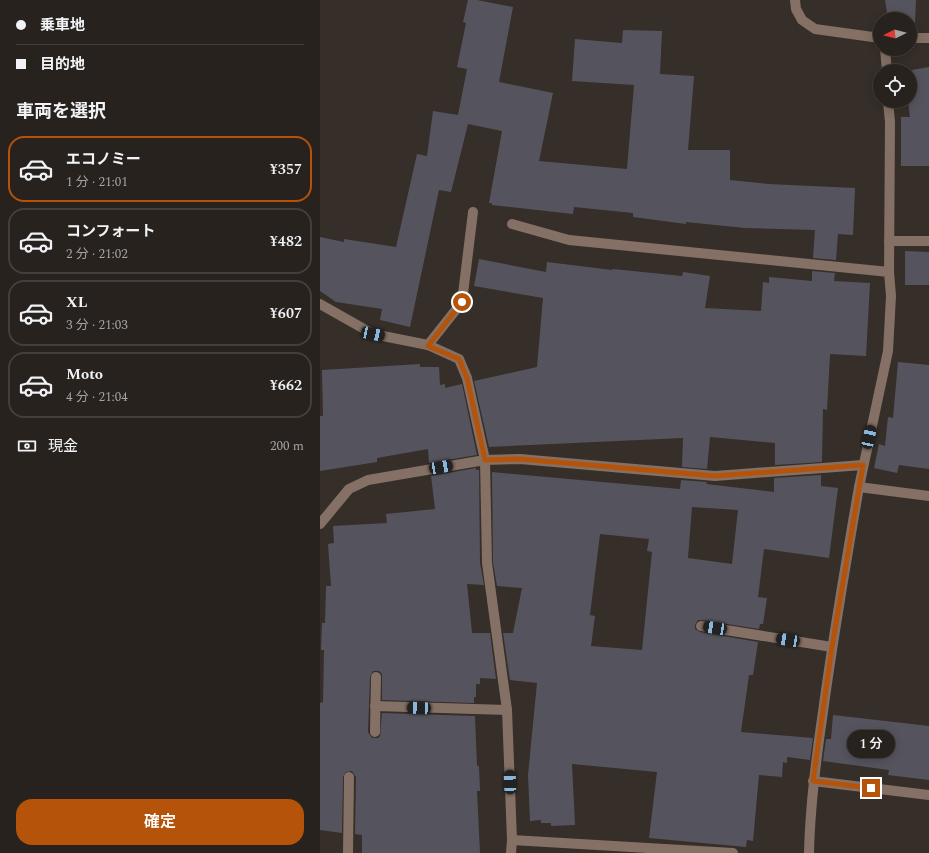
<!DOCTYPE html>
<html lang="ja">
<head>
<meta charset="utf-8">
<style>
  body { margin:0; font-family:Spectral,"Noto Sans JP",serif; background:#342f2b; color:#f1f3f6; height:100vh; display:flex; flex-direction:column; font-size:15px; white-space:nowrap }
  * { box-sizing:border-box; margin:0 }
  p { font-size:13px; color:#a5a4a4 }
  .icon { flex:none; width:22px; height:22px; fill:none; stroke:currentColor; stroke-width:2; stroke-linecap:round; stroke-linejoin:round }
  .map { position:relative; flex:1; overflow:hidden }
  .details { display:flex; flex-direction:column; background:#28221e; width:320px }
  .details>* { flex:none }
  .banner { display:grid; align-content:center; height:88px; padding:0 16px; background:#28221e }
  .needle { width:26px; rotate:264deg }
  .buttons { position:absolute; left:553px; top:12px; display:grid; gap:8px }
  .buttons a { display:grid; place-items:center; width:44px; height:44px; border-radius:50%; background:#28221e; box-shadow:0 2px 10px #0003,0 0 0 1px #443f3c; font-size:20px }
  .end { position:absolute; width:18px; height:18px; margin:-9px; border:5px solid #b45309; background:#fff; box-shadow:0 0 0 2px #fff }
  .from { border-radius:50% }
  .bubble { position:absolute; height:28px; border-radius:14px; background:#28221e; box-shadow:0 2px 10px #0003,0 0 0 1px #443f3c; font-size:13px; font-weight:600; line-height:28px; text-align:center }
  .car { position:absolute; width:12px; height:24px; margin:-12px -6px; border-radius:5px; box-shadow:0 0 3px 1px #0007; background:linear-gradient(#222 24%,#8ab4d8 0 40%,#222 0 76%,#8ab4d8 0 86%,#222 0) }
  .banner b { display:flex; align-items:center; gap:14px; height:38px; font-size:15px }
  .banner b+b { border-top:1px solid #443f3c }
  .banner i { width:10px; height:10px; background:#f1f3f6 }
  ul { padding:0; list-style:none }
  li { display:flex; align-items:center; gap:12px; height:66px; margin:0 8px 6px; padding:0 8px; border:2px solid #443f3c; border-radius:16px }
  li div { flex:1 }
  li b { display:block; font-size:15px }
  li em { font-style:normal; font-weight:600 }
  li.selected { border-color:#b45309 }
  li>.icon { width:36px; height:36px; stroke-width:1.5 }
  h2 { padding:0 16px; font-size:18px; line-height:48px }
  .pay { display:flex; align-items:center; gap:10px; height:44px; padding:0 16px; font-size:15px }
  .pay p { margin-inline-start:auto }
  .action { display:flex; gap:8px; margin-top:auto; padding:8px 16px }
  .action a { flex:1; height:46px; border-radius:16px; background:#b45309; color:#fff; font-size:16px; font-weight:600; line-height:46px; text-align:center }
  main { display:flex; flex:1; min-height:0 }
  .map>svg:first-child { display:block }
  .building { fill:#55545e; fill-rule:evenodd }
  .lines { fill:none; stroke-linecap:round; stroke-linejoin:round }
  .minor { stroke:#847064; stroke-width:10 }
  .route { stroke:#b45309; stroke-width:5 }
</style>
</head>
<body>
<main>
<section class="details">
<div class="banner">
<b><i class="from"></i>乗車地</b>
<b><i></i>目的地</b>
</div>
<h2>車両を選択</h2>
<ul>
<li class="selected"><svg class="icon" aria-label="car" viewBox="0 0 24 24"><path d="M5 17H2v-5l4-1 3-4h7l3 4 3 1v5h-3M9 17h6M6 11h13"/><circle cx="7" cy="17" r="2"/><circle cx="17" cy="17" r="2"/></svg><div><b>エコノミー</b><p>1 分 · 21:01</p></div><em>¥357</em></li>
<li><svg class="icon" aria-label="car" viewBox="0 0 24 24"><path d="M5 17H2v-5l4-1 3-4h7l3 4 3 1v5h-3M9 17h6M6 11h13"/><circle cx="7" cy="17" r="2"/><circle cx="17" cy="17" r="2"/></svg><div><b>コンフォート</b><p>2 分 · 21:02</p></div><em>¥482</em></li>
<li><svg class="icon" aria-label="car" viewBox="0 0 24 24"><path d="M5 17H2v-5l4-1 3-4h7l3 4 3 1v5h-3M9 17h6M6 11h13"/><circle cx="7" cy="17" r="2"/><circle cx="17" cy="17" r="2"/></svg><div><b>XL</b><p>3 分 · 21:03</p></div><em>¥607</em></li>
<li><svg class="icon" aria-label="car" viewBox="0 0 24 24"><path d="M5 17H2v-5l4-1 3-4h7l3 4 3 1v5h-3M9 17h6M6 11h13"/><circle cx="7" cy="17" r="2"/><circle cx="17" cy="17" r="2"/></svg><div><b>Moto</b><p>4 分 · 21:04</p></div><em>¥662</em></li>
</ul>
<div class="pay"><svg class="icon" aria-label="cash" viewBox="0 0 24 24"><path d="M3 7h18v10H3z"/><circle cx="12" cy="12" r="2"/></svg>現金<p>200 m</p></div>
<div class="action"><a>確定</a></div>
</section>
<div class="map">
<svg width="609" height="853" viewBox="0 0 609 853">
  <rect width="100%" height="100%" fill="#362e28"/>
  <g class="building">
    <path d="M148 0H157L193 7 179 82 233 93 219 161 307 169 314 85 252 81 255 39 302 43 303 30 342 31 340 74 374 76 368 150H410V180L448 184 535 188 533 235 518 234 516 260 493 258 495 230 425 228 366 222V224L313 217V213L254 207 253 214 172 205V203H169L182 131 148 124 131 192 119 190 90 327 60 320 62 309 16 302 0 291V237L24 242V239L76 247 97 154 107 156 113 111 138 115 147 69 137 67 146 23 143 22Z"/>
    <path d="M565 0H596L595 24 590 23V19H568Z"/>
    <path d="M609 67V166H581V117H590L588 101H590V71H586Z"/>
    <path d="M585 251 609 252V285H585Z"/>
    <path d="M159 259 226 272 227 262 292 270 293 269 362 276 363 272 390 276 385 308 441 311 443 282 449 283V277L492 281V271L515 273 514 281 550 283 546 356 510 354 507 410 503 409 502 462 455 465V443L390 437 387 469 362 467 363 438 169 447 154 381 217 367 223 298 154 286Z"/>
    <path d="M578 362 609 365V469L579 465 577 473 554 468 559 444 565 446 568 417 573 418Z"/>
    <path d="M100 364V367H119L120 385 125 384V388L142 384 157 455 109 463 108 449 57 458V462L0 471V416H3L2 370Z"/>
    <path d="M156 468V470H159L160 563 164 585 147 584 152 633H170L176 679 160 678V684H156V697H154V703L62 700V674L59 671H53L50 677 48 732 52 738H58L60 736 62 713 155 716 157 766H159L160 791H157L160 853H42V835L35 834 36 777 32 771 26 772 23 777 22 833 0 830V703L3 702 4 650H1L2 623H5L6 586H11L8 544 14 543 13 526 67 523 66 514 115 509 111 476Z"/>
    <path d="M172 472 360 489 361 480 387 482 386 484 454 492V478L501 475V486L518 488 509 558 444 549 438 597 447 598 443 624H440L439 629 382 620H378L375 625V629L380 632 438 642 433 675H429L421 732 493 738 490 760 467 757V763L463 762 462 777 439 775 433 841 427 840 426 847 329 838 337 772 252 764 255 825 231 826V823H221V820L210 821 208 775 217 683 190 680 183 633H193L202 588 177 586 173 562ZM372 507 418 510 412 564 368 558ZM280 534 329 539 327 551 332 552 322 650 271 646 275 616 270 615Z"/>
    <path d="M513 715 609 726V780L568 775 569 770 503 761 506 739H511Z"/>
  </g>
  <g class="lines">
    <g class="minor">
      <path d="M475 0 476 9 482 20 495 29 560 38"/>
      <path d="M590 38H609"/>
      <path d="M565 49 567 71"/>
      <path d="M568 101 570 122 569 272"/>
      <path d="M192 224 249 240 569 272 571 296 568 351 539 487 609 496"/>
      <path d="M569 241H609"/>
      <path d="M0 304 53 334 108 345 139 359 147 378 165 460 167 563 187 710 192 840 191 853"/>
      <path d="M108 345 142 302 153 212"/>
      <path d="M0 524 29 489 48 480 165 460 200 459 395 476 543 465"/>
      <path d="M381 626 512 647"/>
      <path d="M55 706 187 710"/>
      <path d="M55 732 56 677"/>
      <path d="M493 781 609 795"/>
      <path d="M192 840 413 853"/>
      <path d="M28 853 29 777"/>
      <path d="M489 853C490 805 496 759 503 712 513 637 526 562 539 487"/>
    </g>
  </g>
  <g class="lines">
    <path class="route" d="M142 302 108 346 139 359 147 378 165 460 200 459 395 476 543 465 512 647 493 781 551 788"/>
  </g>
</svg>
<div class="buttons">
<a><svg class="needle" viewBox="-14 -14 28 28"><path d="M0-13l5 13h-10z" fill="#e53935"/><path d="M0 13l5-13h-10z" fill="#a5a4a4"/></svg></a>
<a><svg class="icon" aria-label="locate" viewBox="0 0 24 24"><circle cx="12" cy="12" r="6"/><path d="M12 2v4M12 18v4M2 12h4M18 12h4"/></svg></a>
</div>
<i class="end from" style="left:142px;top:302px"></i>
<i class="end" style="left:551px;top:788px"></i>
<div class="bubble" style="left:527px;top:730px;width:48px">1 分</div>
<i class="car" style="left:53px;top:334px;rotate:102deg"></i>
<i class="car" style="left:549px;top:437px;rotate:12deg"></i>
<i class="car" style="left:121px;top:467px;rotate:80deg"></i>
<i class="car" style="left:395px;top:628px;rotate:279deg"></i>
<i class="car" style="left:468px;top:640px;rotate:279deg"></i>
<i class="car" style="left:99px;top:708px;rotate:272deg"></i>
<i class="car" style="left:190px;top:782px;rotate:358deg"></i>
</div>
</main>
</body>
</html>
